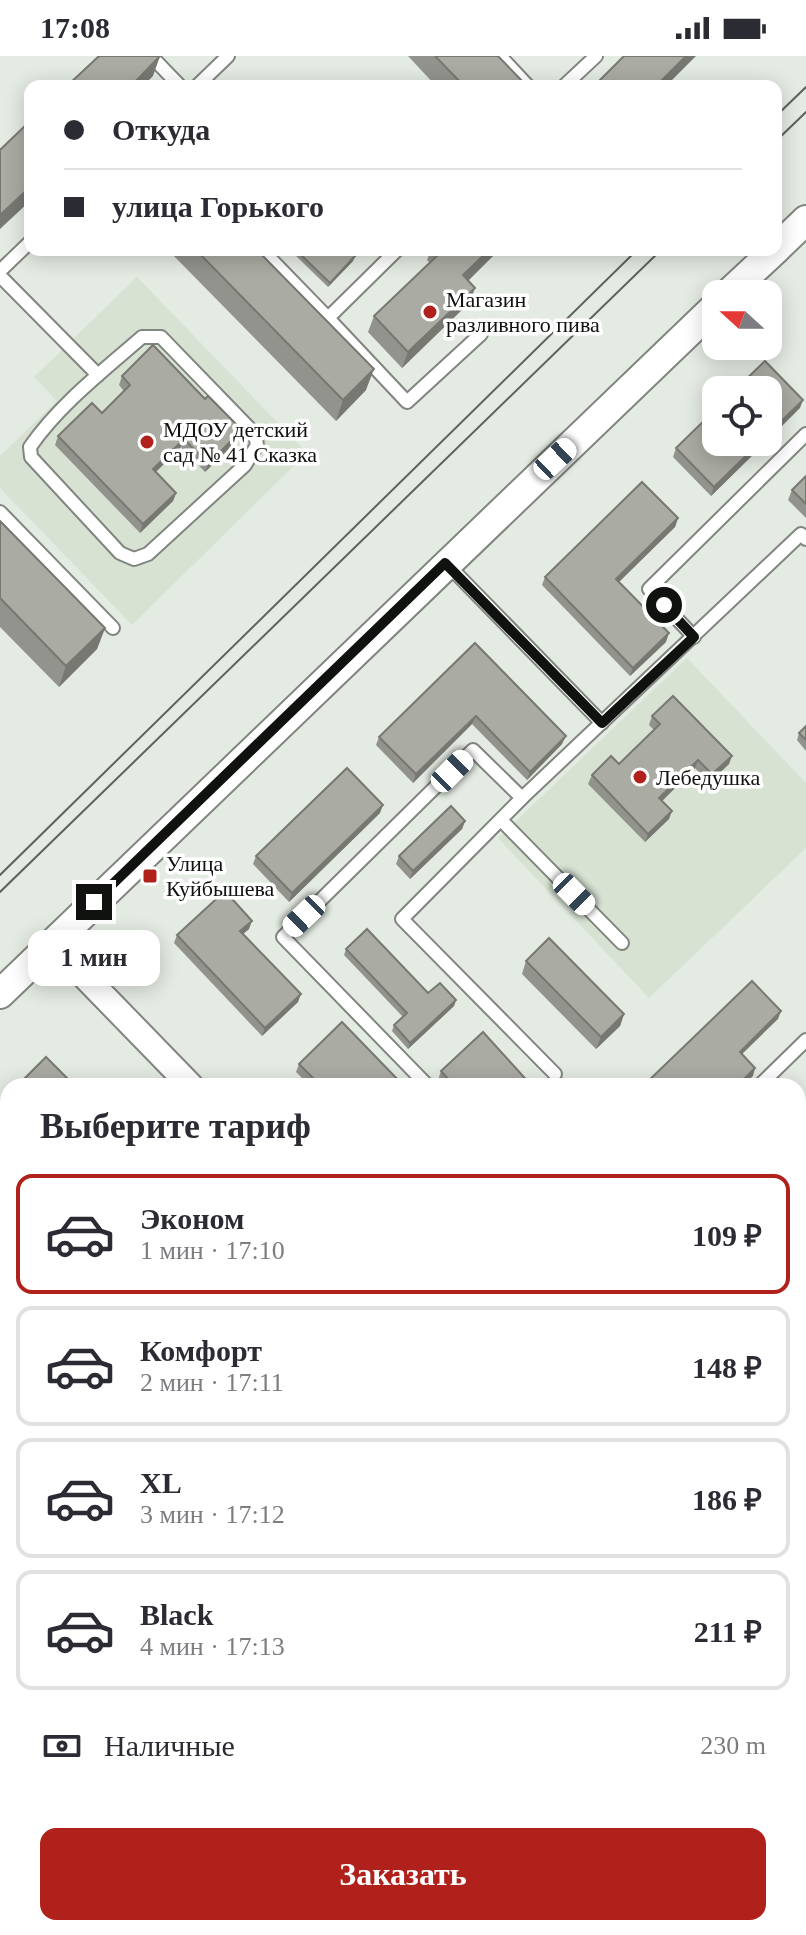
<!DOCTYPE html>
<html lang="ru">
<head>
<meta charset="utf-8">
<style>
  body { margin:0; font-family:Georgia,serif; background:#f2f2f3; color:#2b2b33; height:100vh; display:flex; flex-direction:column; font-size:30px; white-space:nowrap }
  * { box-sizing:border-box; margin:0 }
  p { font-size:26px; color:#7c7c81 }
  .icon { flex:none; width:44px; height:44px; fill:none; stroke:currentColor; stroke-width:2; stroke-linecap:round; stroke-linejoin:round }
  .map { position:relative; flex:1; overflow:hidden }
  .drawer { position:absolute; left:0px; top:1022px; width:806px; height:858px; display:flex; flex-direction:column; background:#fff; border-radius:24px 24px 0 0; box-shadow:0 4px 20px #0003 }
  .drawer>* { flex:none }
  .guide { position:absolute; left:24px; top:24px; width:758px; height:176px; border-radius:16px; box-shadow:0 4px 20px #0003; display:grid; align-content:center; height:176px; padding:0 40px; background:#fff }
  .needle { width:52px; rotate:291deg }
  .fabs { position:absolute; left:702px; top:224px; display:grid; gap:16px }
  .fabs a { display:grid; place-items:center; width:80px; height:80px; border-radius:16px; background:#fff; box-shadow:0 4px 20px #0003; font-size:40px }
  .end { position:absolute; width:36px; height:36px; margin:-18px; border:10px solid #10120f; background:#fff; box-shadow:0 0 0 4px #fff }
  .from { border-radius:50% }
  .bubble { position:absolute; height:56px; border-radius:16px; background:#fff; box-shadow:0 4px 20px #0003; font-size:26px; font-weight:700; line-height:56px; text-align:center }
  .car { position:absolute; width:24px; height:48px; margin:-24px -12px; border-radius:10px; box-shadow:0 0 6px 2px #0007; background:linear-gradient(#fff 24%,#345 0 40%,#fff 0 76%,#345 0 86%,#fff 0) }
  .guide b { display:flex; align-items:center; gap:28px; height:76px; font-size:30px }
  .guide b+b { border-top:2px solid #e1e1e2 }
  .guide i { width:20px; height:20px; background:#2b2b33 }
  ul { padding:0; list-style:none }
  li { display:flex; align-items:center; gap:24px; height:120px; margin:0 16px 12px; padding:0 24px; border:4px solid #e1e1e2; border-radius:16px }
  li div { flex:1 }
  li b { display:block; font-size:30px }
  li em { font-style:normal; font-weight:700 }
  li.on { border-color:#b1211c }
  li>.icon { width:72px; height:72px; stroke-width:1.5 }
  h2 { padding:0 40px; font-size:36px; line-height:96px }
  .pay { display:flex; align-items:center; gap:20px; height:88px; padding:0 40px; font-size:30px }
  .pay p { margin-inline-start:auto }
  .action { display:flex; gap:16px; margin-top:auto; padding:16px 40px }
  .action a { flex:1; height:92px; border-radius:16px; background:#b1211c; color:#fff; font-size:32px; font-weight:700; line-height:92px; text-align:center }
  .status { display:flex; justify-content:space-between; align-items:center; height:56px; padding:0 40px; background:#fff; direction:ltr }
  .status svg { height:22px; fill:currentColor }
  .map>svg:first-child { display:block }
  .built { fill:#d7e2d3 }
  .green { fill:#e1d5ac }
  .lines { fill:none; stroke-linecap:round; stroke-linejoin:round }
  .service-casing { stroke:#80867f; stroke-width:16 }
  .minor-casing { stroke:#80867f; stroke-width:28 }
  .tertiary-casing { stroke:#80867f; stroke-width:32 }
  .service { stroke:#fff; stroke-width:12 }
  .minor { stroke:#fff; stroke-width:24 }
  .tertiary { stroke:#fff; stroke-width:28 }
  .tram { stroke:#5e625c; stroke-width:2 }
  .wall { fill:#92938c }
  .shaded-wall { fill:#777872 }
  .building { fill:#aaaba3; stroke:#777872; stroke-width:2 }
  .route { stroke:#10120f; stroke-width:10 }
  .poi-dot { fill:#b1211c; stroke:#fff; stroke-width:3 }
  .labels { text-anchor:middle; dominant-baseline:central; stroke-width:7; stroke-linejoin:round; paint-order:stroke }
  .poi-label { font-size:22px; fill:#10120f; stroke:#fff; text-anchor:start }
</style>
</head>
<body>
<div class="status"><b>17:08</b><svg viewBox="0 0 49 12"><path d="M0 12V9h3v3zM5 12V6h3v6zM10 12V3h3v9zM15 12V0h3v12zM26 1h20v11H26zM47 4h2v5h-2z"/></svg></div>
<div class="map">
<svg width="806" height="1879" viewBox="0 0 806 1879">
  <rect width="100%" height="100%" fill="#e4ebe2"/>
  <g class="built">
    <path d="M137 221 307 397 132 569 0 432V400L57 345 34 321Z"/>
    <path d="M687 602 806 727V792L649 942 498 782Z"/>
    <path d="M798 1428 806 1437V1879H753L746 1872H798Z"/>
  </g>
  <path class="green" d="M798 1482 806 1490V1642L798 1633Z"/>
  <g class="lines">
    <g class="service-casing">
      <g id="service">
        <path d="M151 0 180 30"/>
        <path d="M500 0 528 30"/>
        <path d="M197 30 228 0"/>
        <path d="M564 30 596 0"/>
        <path d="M262 194 328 262 397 194"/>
        <path d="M0 215 30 186"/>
        <path d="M0 220 98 319"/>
        <path d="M328 262 407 346 481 278"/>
        <path d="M142 281H161L255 378 257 389 245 409 148 498 134 503 120 497 31 401 30 391C59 349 103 315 142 281Z"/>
        <path d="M0 456 113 572"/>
        <path d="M448 509 602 667"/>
        <path d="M694 581 649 533 806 378"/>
        <path d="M501 764 622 887"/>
        <path d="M555 1018 402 863 522 742 801 478 806 483"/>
        <path d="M428 1030 283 881 473 694 522 742"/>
        <path d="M759 1030 806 984"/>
        <path d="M798 1105 806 1113"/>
        <path d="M0 1194 8 1202"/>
        <path d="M57 1879 64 1872"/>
      </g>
    </g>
    <g class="minor-casing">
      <g id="minor">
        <path d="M52 887 191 1030"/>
        <path d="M798 1271 806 1264"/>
        <path d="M798 1386 806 1394"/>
        <path d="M721 1872 728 1879"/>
        <path d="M174 1879 181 1872"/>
      </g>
    </g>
    <g class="tertiary-casing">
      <g id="tertiary">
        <path d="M776 193 806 164"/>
        <path d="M728 238 775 194"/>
        <path d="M0 938 716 250"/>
      </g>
    </g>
    <use href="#service" class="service"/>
    <use href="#minor" class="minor"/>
    <use href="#tertiary" class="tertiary"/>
    <g class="tram">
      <path d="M776 60 806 31"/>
      <path d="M776 85 806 56"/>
      <path d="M0 819 637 194"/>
      <path d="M0 836 661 194"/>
    </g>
  </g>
  <g class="wall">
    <path d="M408 0H498L525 28 524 30H436Z"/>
    <path d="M168 194H257L366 334 336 365Z"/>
    <path d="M295 194 353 205 328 231 294 198Z"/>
    <path d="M431 194H499L468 224 475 232 469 247 402 312 368 276 374 260 430 207 427 204Z"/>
    <path d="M122 320 239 383 205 416 181 391 155 416 176 437 173 445 140 477 55 389 58 380 102 357 124 335 119 329Z"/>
    <path d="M716 386H766L711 440 673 401 676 392Z"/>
    <path d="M806 420V462L788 444 792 434Z"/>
    <path d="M678 462 675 471 618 526 666 586 630 620 542 529 545 521Z"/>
    <path d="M0 465 105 572 97 593 59 631 0 571Z"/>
    <path d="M475 587 562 688 527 724 472 668 413 727 376 689 379 681Z"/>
    <path d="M652 660 729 708 709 727 695 712 662 745 669 763 645 786 588 728 592 719 619 708 654 674 649 669Z"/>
    <path d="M806 670V695L797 684 799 677Z"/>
    <path d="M380 757 289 846 253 808 256 800Z"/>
    <path d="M465 765 462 773 410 823 396 808 399 800Z"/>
    <path d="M249 873 243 878 298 946 262 980 174 887 177 879Z"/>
    <path d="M346 893 428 937 456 944 454 950 408 993 392 975 394 969 403 961 344 899Z"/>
    <path d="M526 905 624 958 620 970 596 993 522 918Z"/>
    <path d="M299 1008 404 1030H310L296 1016Z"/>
    <path d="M441 1015 532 1030H444L438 1024Z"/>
    <path d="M806 1332V1359L798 1350 799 1339Z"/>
    <path d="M370 1872H431L438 1879H368Z"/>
    <path d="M617 1872H640L633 1879H624Z"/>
  </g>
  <g class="shaded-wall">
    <path d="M160 0 153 20 143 30H131Z"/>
    <path d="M686 0H696L666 30H656Z"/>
    <path d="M30 131V145L0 173V159Z"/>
    <path d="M489 194H499L458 235 463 219Z"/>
    <path d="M355 200 353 205 328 231 330 227Z"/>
    <path d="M475 232 469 247 402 312 408 296Z"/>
    <path d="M374 313 366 334 336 365 343 344Z"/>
    <path d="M803 344 800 352 768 384V378Z"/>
    <path d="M242 374 239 383 205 416 208 408Z"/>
    <path d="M184 383 181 391 150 422 153 413Z"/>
    <path d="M760 386H766L711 440 714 431Z"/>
    <path d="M176 437 173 445 140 477 143 468Z"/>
    <path d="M678 462 675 471 613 532 616 523Z"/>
    <path d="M105 572 97 593 59 631 66 610Z"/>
    <path d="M669 577 666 586 630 620 633 612Z"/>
    <path d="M476 660 472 668 413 727 416 718Z"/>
    <path d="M566 680 562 688 527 724 530 716Z"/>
    <path d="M732 700 729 708 709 727 712 718Z"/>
    <path d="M698 704 695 712 656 751 659 742Z"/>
    <path d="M383 749 380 757 289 846 292 837Z"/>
    <path d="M672 755 669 763 645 786 648 778Z"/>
    <path d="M465 765 462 773 410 823 413 815Z"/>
    <path d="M252 865 249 873 237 883 240 875Z"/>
    <path d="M301 938 298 946 262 980 265 972Z"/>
    <path d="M456 944 454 950 408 993 410 987Z"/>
    <path d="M781 955 778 963 737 1003 740 996Z"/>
    <path d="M624 958 620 970 596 993 601 981Z"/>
    <path d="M755 1012 753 1020 742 1030H737Z"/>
    <path d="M8 1107V1112L0 1120V1115Z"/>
    <path d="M8 1714V1718L0 1726V1721Z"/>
    <path d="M47 1872H51L44 1879H40Z"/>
    <path d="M634 1872H640L633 1879H630Z"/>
  </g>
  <g class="building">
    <path d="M99 0H160L131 30H67Z"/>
    <path d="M435 0H498L525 28 522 30H464Z"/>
    <path d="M624 0H686L656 30H594Z"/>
    <path d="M30 65V131L0 159V94Z"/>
    <path d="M196 194H257L374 313 343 344Z"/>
    <path d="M296 194H348L355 200 330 227Z"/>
    <path d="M439 194H489L463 219 475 232 408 296 374 260 441 196Z"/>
    <path d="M153 289 205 343 208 340 242 374 208 408 184 383 153 413 176 437 143 468 58 380 92 347 102 357 130 329 122 320Z"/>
    <path d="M765 305 803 344 768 378V334H735Z"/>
    <path d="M716 353V386H760L714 431 676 392Z"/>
    <path d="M806 420V448L792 434Z"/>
    <path d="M642 426 678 462 616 523 669 577 633 612 545 521Z"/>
    <path d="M0 465 105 572 66 610 0 542Z"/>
    <path d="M475 587 566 680 530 716 476 660 416 718 379 681Z"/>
    <path d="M673 640 732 700 712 718 698 704 659 742 672 755 648 778 592 719 611 700 619 708 660 668 652 660Z"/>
    <path d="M806 670V684L799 677Z"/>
    <path d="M347 712 383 749 292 837 256 800Z"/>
    <path d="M451 750 465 765 413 815 399 800Z"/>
    <path d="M225 835 252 865 240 875 301 938 265 972 177 879Z"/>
    <path d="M367 873 428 937 440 927 456 944 410 987 394 969 407 957 346 893Z"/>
    <path d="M549 882 624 958 601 981 526 905Z"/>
    <path d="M752 925 781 955 740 996 755 1012 737 1030H712L710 1027 707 1030H643Z"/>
    <path d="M342 966 404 1030H321L299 1008Z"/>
    <path d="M483 976 532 1030H454L441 1015Z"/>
    <path d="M46 1001 75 1030H17Z"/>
    <path d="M8 1039V1107L0 1115V1047Z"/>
    <path d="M806 1332V1347L799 1339Z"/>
    <path d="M8 1680V1714L0 1721V1687Z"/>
    <path d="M8 1764V1872H47L40 1879H1L0 1878V1772Z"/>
    <path d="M244 1872H252L259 1879H237Z"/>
    <path d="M375 1872H431L438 1879H382Z"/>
    <path d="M514 1872H557L564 1879H507Z"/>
  </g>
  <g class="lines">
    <path class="route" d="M94 846 445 507 602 667 694 581 664 549"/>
  </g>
  <g class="poi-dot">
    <circle cx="430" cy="256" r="8"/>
    <circle cx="147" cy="386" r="8"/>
    <circle cx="640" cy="721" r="8"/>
    <rect x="142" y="812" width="16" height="16" rx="4"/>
  </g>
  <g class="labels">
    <g class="poi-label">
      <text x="446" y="243">Магазин<tspan x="446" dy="25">разливного пива</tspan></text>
      <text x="163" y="373">МДОУ детский<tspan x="163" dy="25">сад № 41 Сказка</tspan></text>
      <text x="656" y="721">Лебедушка</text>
      <text x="166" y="807">Улица<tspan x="166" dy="25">Куйбышева</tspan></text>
    </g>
  </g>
</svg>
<div class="fabs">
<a><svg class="needle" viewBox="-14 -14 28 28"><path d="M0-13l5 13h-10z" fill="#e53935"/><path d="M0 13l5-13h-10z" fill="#7c7c81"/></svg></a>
<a><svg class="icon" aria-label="locate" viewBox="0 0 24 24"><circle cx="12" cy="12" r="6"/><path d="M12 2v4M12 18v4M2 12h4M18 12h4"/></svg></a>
</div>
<i class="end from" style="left:664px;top:549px"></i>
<i class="end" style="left:94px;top:846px"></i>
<div class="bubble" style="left:28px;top:874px;width:132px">1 мин</div>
<i class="car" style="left:555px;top:403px;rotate:47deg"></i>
<i class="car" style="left:452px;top:715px;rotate:45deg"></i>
<i class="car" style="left:574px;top:838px;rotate:135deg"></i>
<i class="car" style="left:304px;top:860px;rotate:226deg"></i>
<div class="guide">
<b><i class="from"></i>Откуда</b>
<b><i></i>улица Горького</b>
</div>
<section class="drawer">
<h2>Выберите тариф</h2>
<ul>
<li class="on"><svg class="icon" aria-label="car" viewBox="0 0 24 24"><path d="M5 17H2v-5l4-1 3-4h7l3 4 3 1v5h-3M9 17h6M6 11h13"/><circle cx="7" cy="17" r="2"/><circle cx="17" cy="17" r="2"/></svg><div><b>Эконом</b><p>1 мин · 17:10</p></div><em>109 ₽</em></li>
<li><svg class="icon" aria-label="car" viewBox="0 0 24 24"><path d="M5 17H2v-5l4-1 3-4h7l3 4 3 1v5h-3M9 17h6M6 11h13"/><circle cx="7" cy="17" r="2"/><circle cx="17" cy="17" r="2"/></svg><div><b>Комфорт</b><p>2 мин · 17:11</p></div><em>148 ₽</em></li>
<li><svg class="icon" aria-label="car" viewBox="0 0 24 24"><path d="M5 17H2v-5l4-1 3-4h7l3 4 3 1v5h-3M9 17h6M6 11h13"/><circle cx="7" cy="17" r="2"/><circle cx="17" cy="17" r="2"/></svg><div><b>XL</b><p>3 мин · 17:12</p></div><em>186 ₽</em></li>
<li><svg class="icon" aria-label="car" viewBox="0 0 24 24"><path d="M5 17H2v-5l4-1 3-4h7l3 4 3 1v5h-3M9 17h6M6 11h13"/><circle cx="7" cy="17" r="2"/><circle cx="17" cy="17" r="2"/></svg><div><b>Black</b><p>4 мин · 17:13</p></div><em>211 ₽</em></li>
</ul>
<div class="pay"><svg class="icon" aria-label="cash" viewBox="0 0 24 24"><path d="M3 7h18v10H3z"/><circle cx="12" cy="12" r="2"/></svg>Наличные<p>230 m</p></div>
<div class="action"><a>Заказать</a></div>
</section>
</div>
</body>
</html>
